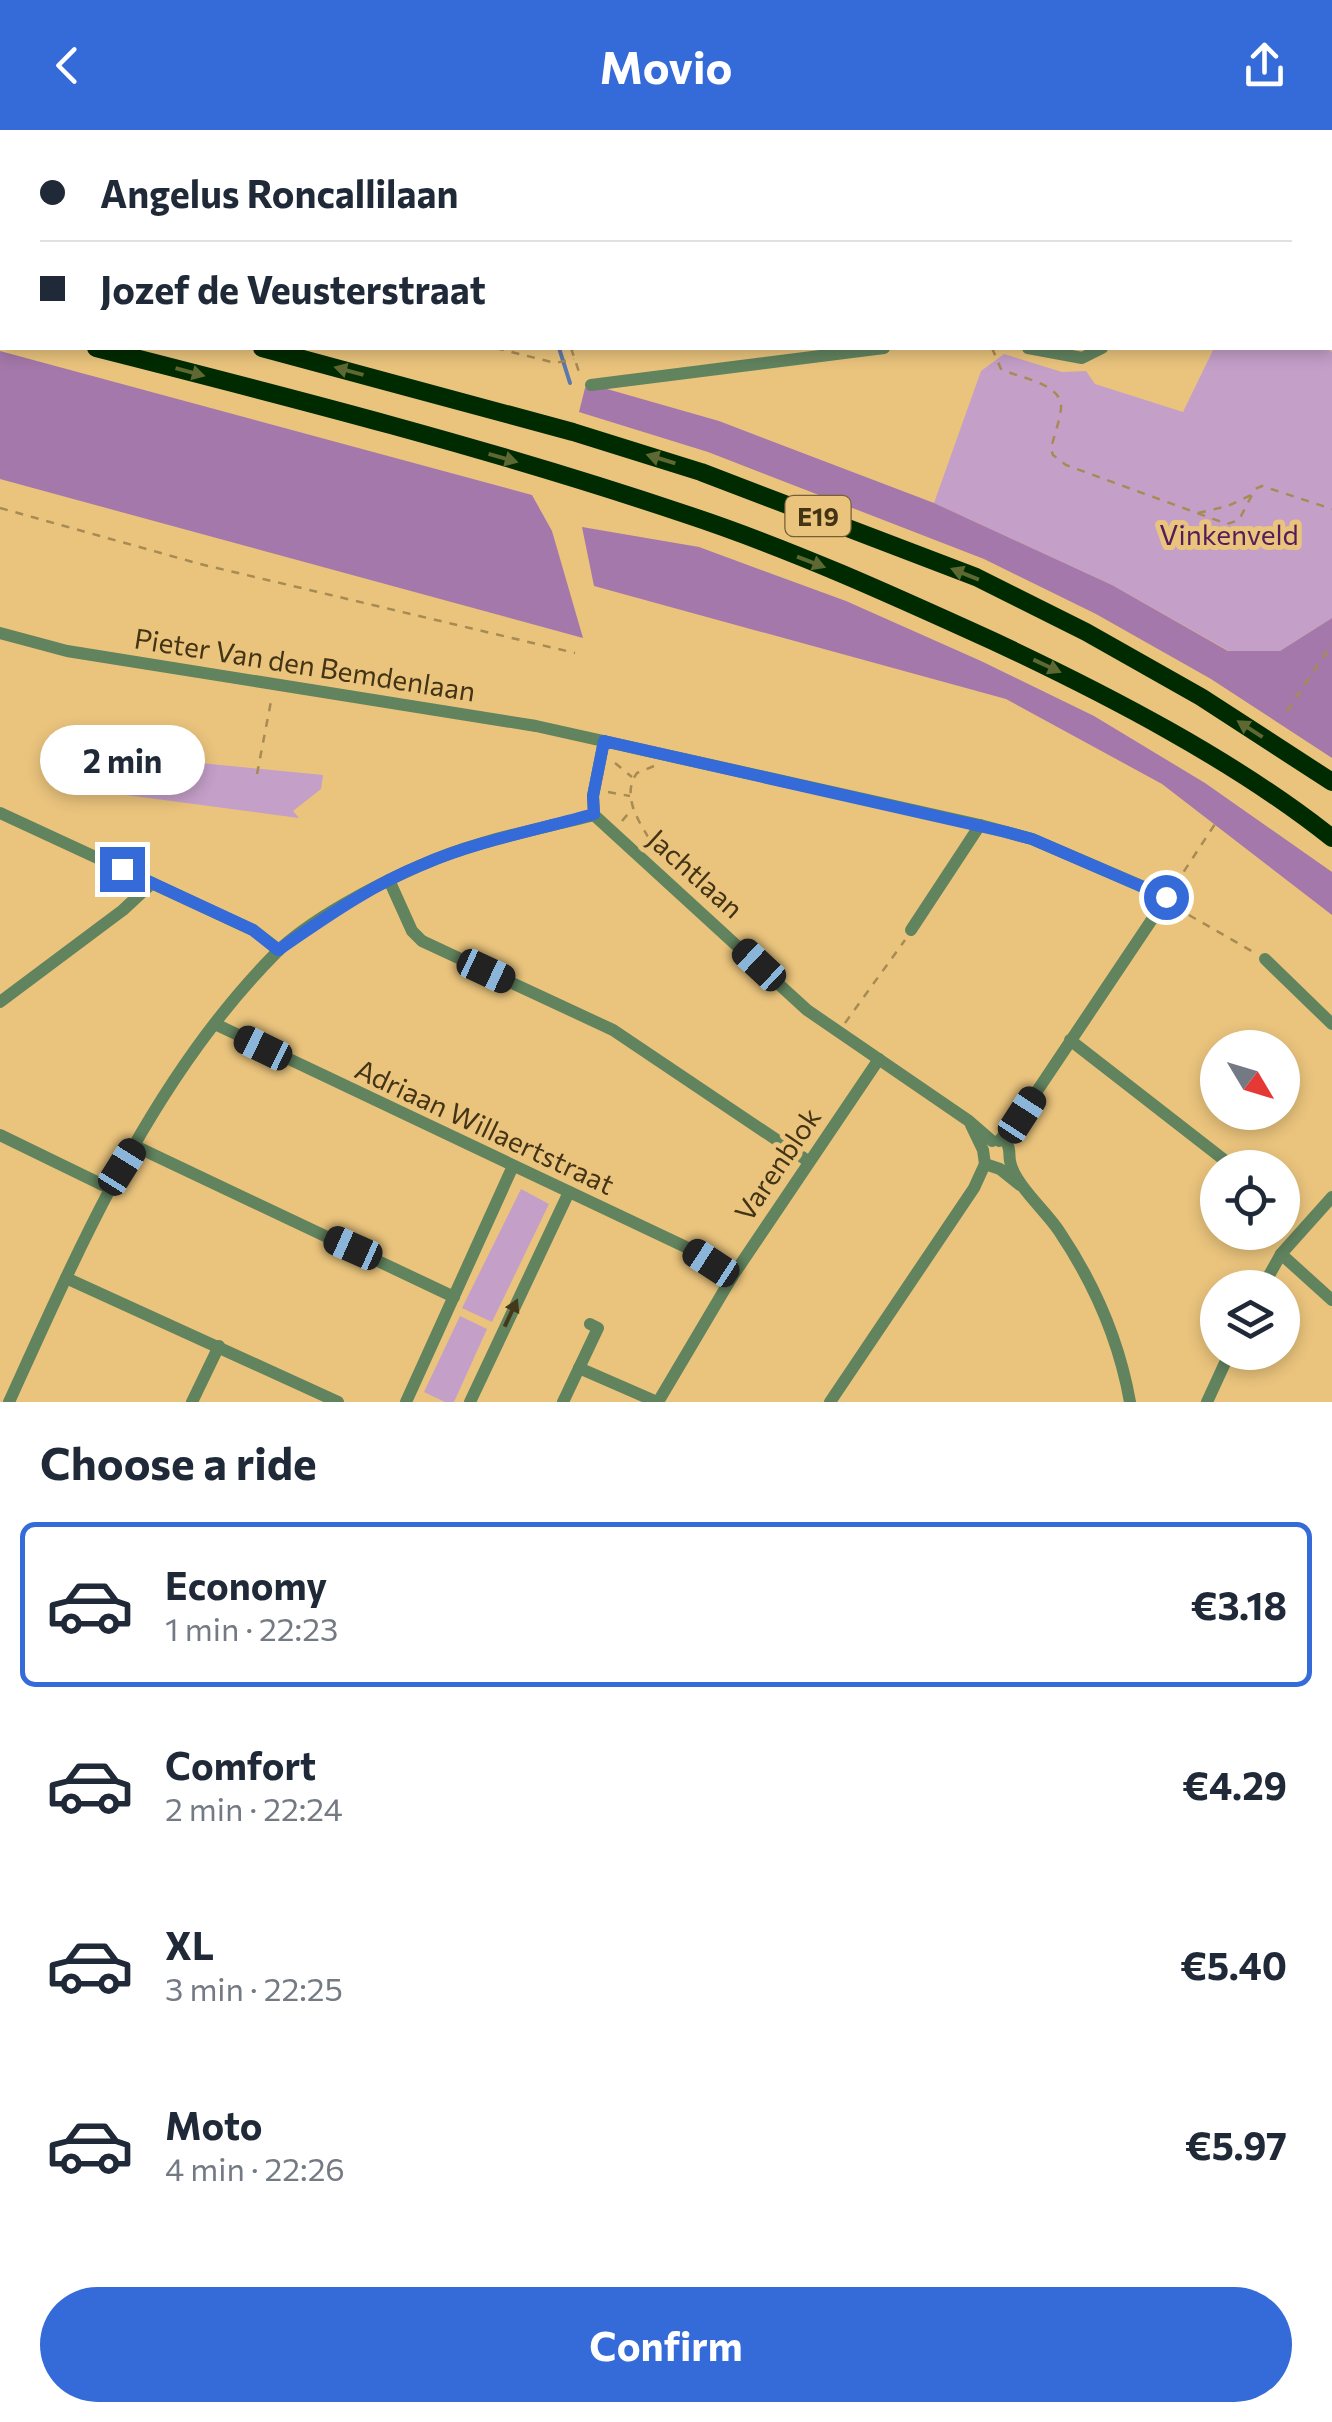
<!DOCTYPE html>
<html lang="en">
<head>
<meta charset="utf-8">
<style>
  body { margin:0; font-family:Commissioner,sans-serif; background:#f2f2f3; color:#1f2937; height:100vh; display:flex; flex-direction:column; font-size:38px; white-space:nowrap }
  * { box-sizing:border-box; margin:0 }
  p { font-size:32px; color:#747a83 }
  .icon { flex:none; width:55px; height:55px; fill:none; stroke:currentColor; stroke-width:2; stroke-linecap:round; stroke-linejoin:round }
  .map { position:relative; height:1272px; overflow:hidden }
  .side { display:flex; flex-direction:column; background:#fff; flex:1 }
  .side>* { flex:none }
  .top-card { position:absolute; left:0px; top:0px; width:1332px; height:220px; box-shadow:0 5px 15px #0003; display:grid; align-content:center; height:220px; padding:0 40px; background:#fff }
  .needle { width:65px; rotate:128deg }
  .fabs { position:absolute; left:1200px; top:900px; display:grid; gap:20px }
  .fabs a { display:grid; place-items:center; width:100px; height:100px; border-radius:50%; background:#fff; box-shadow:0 5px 15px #0003; font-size:50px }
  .end { position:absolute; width:45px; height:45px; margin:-22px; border:12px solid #356ad9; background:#fff; box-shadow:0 0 0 5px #fff }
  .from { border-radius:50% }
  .bubble { position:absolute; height:70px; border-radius:35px; background:#fff; box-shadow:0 5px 15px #0003; font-size:32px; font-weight:700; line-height:70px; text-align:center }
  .car { position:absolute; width:30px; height:60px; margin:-30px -15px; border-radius:12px; box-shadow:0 0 8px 2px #0007; background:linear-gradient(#222 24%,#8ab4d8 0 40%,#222 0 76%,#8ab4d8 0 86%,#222 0) }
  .top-card b { display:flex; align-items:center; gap:35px; height:95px; font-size:38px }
  .top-card b+b { border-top:2px solid #e0e1e3 }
  .top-card i { width:25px; height:25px; background:#1f2937 }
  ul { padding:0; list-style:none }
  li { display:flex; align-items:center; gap:30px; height:165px; margin:0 20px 15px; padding:0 20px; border:5px solid transparent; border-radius:15px }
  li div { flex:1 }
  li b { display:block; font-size:38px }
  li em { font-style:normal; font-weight:700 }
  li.active { border-color:#356ad9 }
  li>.icon { width:90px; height:90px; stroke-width:1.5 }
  h2 { padding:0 40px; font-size:45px; line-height:120px }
  .cta { display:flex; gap:20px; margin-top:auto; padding:20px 40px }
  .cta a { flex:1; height:115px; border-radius:60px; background:#356ad9; color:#fff; font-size:40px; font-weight:700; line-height:115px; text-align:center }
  header { display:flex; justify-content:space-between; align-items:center; height:130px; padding:0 40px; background:#356ad9; color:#fff; font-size:45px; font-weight:700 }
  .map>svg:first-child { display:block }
  .green { fill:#c49fc8 }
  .forest { fill:#a478aa }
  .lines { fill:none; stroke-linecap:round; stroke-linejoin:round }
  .stream { stroke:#5c78ad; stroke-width:4 }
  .path { stroke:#a78b53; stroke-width:2.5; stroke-dasharray:8 8; stroke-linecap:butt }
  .minor { stroke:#61835e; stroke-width:12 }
  .highway { stroke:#002b00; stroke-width:18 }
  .oneway { fill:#5e6832 }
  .oneway2 { fill:#443819 }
  .route { stroke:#356ad9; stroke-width:12 }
  .labels { text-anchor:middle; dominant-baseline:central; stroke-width:10; stroke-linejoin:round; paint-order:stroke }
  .shield { fill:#eac47d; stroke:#755f34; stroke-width:2.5 }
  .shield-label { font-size:25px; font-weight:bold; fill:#433415 }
  .park-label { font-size:28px; fill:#531c5b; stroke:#eac47d }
  .street-label { font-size:28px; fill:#433415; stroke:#eac47d }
</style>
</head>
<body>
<header><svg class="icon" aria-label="back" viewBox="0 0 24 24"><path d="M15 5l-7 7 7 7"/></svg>Movio<svg class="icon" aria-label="share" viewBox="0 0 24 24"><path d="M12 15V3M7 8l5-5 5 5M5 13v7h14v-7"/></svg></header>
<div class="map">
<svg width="1332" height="1272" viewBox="0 0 1332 1272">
  <rect width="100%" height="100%" fill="#eac47d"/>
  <g class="green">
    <path d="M1214 218H1327L1332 222V488L1280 521H1229L1112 455 934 373 981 241 1004 224 1062 242 1086 241 1095 254 1183 282Z"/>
    <path d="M114 610 191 621 190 632 323 645 321 659 293 681 299 688 88 660Z"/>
    <path d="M521 1059 549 1074 492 1192 462 1178Z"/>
    <path d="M460 1186 487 1199 454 1272H445L424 1262Z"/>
  </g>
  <g class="forest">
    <path d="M0 221 532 365 552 401 583 508 0 349Z"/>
    <path d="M600 257 719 291 934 373 1112 455 1228 521H1280L1332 488V628L1211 549 1096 484 984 429 708 322 579 282 585 258Z"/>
    <path d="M582 397 699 417 846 471 981 531 1094 586 1205 653 1332 742V785L1162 654 1006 569 594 456Z"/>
  </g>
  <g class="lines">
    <g class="stream">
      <path d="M504 0 505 2"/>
      <path d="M559 218 570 253"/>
    </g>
    <g class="path">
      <path d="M520 0 521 2"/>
      <path d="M1274 0 1276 2"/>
      <path d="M1330 70 1332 72"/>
      <path d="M0 90H2"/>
      <path d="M496 218 555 233 574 229"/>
      <path d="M571 218 580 245"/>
      <path d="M992 218 1001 239C1018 248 1063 253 1061 278 1060 291 1054 305 1051 319L1053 325 1066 335 1227 394 1239 390 1255 359 1262 356 1332 379"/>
      <path d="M0 378 200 434 575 523"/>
      <path d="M1198 383 1228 376 1251 365"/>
      <path d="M1287 581 1332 514"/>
      <path d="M615 633 632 647"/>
      <path d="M654 636 637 643C618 669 646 701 657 722"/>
      <path d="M257 644 272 566"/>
      <path d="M608 662 630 666"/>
      <path d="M622 691 633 678"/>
      <path d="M1175 755 1215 694"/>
      <path d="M1175 777 1255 823"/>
      <path d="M845 893 905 810"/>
    </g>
    <g class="minor">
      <path d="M1115 0V2"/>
      <path d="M1330 200 1332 202"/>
      <path d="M1028 218 1082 228 1102 218"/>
      <path d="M591 255 884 218"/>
      <path d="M0 503 67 521 536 596 980 695 1032 709 1167 767 1021 985 999 1011"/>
      <path d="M604 611 593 666 594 685 807 880 969 991 992 1011"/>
      <path d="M0 683 253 800 279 820"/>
      <path d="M389 750 412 801 422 811 613 900 808 1031"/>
      <path d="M911 800 980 695"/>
      <path d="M1265 829 1332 894"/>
      <path d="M0 872 123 780 152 753"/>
      <path d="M215 894 690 1119 732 1147"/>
      <path d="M1070 910 1232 1036"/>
      <path d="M971 995 983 1020 985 1034 1000 1039 1020 1055"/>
      <path d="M0 1005 109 1058"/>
      <path d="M135 1016 454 1167"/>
      <path d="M1008 1016C1010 1020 1009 1025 1010 1031 1014 1054 1046 1081 1059 1101 1094 1153 1119 1210 1130 1272"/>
      <path d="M1281 1124 1332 1170"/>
      <path d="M66 1148 338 1272"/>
      <path d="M1262 1158 1281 1124 1332 1067"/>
      <path d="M579 1238 657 1272"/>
      <path d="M9 1272C81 1114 152 948 276 823 309 790 376 755 419 736 473 711 536 700 594 685"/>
      <path d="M192 1272 219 1216"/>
      <path d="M406 1272 513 1036"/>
      <path d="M470 1272 569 1062"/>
      <path d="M563 1272 598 1198 590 1194"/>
      <path d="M658 1272 732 1147 879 929"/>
      <path d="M830 1272 974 1058 985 1034"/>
      <path d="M1207 1272 1230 1222"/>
    </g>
    <g class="highway">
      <path d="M0 146 2 147"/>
      <path d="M0 193 2 194"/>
      <path d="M96 218C293 268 492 319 685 384 791 419 892 465 993 511 1106 564 1234 630 1332 708"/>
      <path d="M262 218 573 302 701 342 976 447 1086 502 1201 567 1332 652"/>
    </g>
  </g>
  <defs><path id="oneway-solid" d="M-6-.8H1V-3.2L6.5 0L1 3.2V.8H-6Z" transform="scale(2.5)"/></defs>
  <g class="oneway">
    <use href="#oneway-solid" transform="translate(349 241) rotate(-165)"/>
    <use href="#oneway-solid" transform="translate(190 242) rotate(15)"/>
    <use href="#oneway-solid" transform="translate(503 328) rotate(16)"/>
    <use href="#oneway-solid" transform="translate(661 329) rotate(-163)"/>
    <use href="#oneway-solid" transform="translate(811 432) rotate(21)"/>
    <use href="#oneway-solid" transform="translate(965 444) rotate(-158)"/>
    <use href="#oneway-solid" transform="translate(1047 536) rotate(25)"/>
    <use href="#oneway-solid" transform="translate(1250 599) rotate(-147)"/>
  </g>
  <use class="oneway2" href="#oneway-solid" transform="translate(511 1183) rotate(-65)"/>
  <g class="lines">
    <path class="route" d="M122 739 253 800 278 820C325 788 371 755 424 734 478 711 537 700 594 684L593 666 604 611 1006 702 1032 709 1166 767"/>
  </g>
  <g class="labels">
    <rect class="shield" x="785.5" y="366" width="65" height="40" rx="8"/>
    <g class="shield-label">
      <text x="818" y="386">E19</text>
    </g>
    <g class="park-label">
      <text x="1229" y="404">Vinkenveld</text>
    </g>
    <g class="street-label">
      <text transform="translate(305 534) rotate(9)">Pieter Van den Bemdenlaan</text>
      <text transform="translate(696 743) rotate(42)">Jachtlaan</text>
      <text transform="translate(485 996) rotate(25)">Adriaan Willaertstraat</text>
      <text transform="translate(777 1034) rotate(-56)">Varenblok</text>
    </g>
  </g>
</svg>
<div class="fabs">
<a><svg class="needle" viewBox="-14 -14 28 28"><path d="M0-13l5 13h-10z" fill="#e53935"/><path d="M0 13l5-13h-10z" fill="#747a83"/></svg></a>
<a><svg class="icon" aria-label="locate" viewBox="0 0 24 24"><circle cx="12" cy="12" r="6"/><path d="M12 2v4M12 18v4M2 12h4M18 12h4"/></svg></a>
<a><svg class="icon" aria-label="layers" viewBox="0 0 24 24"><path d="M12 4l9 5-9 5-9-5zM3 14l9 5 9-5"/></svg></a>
</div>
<i class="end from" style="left:1166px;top:767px"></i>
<i class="end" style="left:122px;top:739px"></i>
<div class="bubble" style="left:40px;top:595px;width:165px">2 min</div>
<i class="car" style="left:759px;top:835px;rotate:313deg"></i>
<i class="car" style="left:486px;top:841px;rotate:115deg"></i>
<i class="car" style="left:263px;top:918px;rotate:296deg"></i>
<i class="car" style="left:1022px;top:985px;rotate:33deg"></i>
<i class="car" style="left:122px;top:1037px;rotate:32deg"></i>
<i class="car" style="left:353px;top:1118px;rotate:294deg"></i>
<i class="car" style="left:711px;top:1133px;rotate:303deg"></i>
<div class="top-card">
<b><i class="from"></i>Angelus Roncallilaan</b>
<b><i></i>Jozef de Veusterstraat</b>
</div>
</div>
<section class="side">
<h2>Choose a ride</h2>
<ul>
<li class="active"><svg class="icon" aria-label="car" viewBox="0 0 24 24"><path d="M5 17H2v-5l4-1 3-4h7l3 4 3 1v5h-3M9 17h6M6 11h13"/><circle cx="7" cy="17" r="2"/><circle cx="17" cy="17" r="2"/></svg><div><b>Economy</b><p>1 min · 22:23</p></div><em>€3.18</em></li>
<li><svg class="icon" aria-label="car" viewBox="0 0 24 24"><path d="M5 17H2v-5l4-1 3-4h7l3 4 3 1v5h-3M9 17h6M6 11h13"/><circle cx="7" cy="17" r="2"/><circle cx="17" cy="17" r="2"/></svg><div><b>Comfort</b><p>2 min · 22:24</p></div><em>€4.29</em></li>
<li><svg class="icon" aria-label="car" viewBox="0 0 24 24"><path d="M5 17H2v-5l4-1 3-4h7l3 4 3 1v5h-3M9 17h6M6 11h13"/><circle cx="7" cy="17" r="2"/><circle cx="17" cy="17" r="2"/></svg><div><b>XL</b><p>3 min · 22:25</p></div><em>€5.40</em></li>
<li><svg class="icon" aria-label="car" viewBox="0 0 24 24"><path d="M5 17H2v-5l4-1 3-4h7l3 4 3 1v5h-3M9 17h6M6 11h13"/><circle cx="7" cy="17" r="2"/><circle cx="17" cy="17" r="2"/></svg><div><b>Moto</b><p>4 min · 22:26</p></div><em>€5.97</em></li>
</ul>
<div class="cta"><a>Confirm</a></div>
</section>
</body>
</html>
